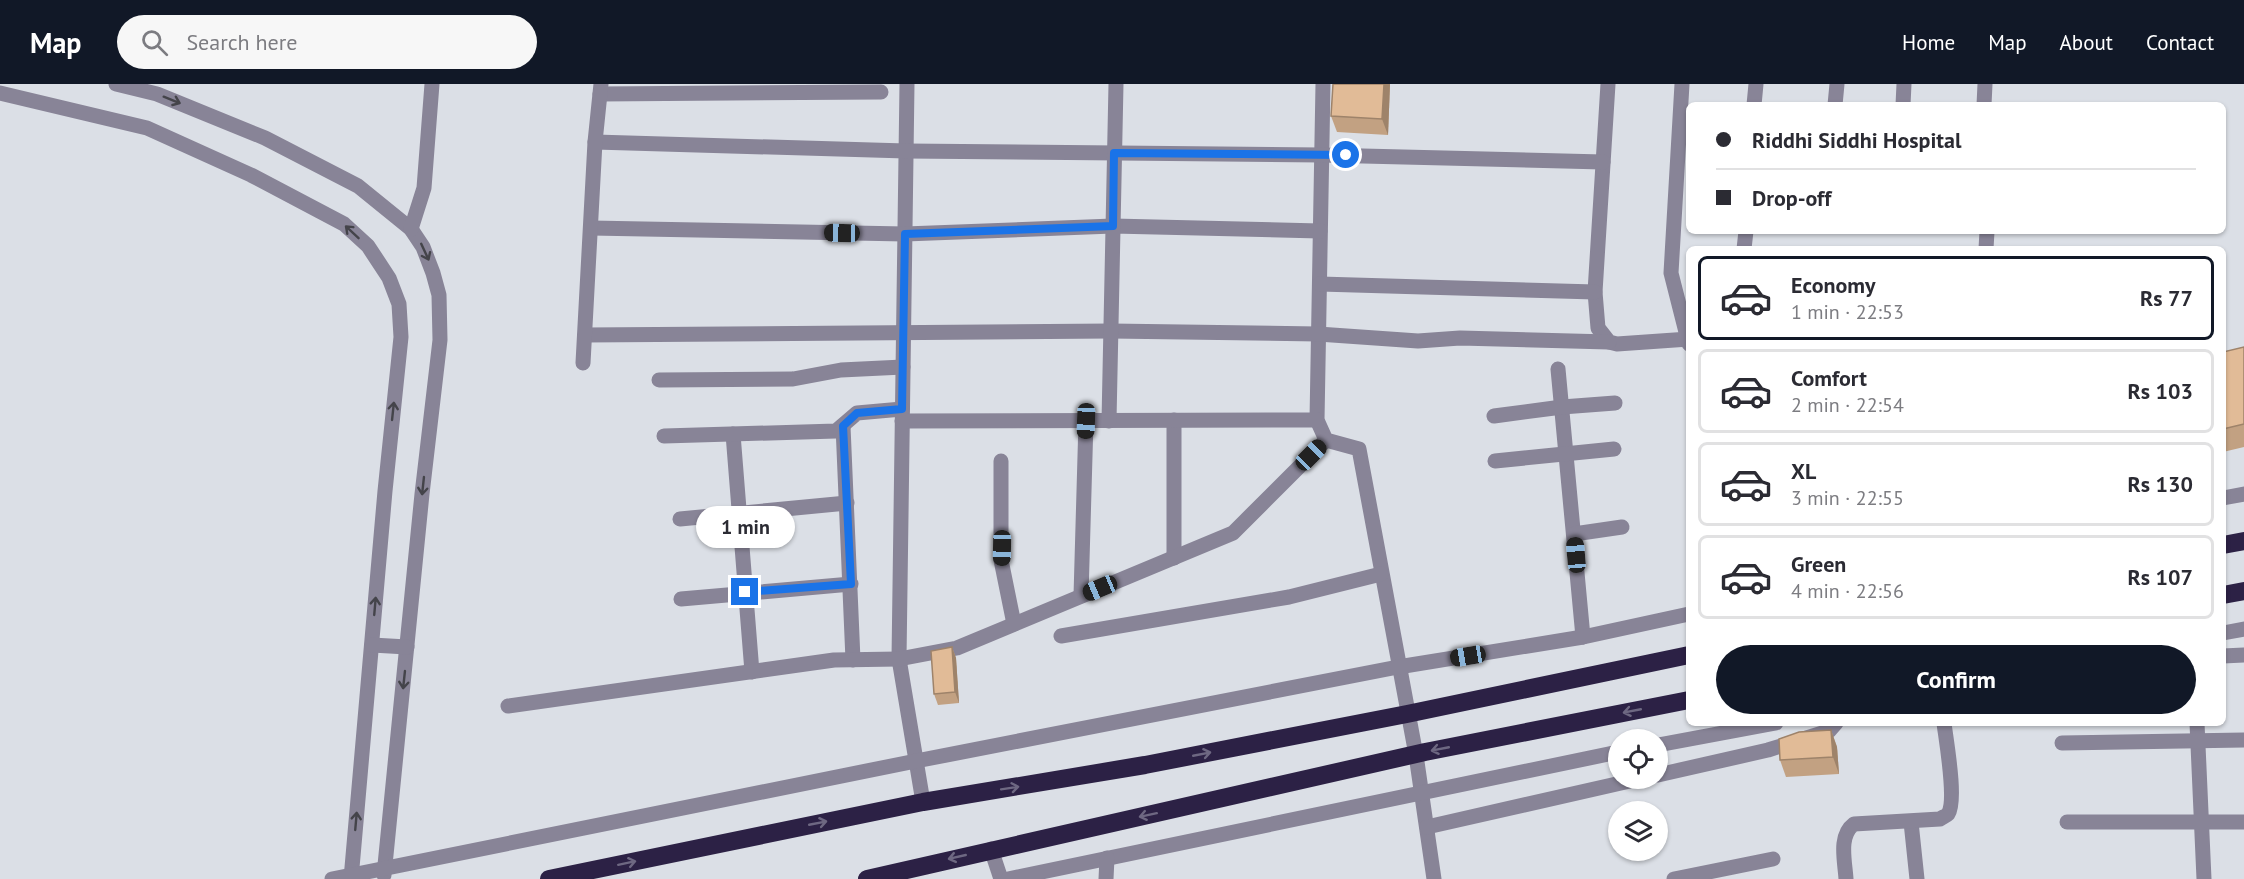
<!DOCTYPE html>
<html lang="en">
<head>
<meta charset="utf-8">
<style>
  body { margin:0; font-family:"PT Sans",sans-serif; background:#f7f7f7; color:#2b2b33; height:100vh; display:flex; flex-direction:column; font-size:22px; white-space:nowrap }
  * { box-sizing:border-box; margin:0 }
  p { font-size:20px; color:#7c7c81 }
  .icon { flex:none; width:33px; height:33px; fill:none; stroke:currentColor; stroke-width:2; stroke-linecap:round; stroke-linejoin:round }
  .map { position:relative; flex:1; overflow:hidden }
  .drawer { position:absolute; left:1686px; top:162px; width:540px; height:480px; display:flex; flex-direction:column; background:#fff; border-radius:9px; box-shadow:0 2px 4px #0004 }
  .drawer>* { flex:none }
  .top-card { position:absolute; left:1686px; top:18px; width:540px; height:132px; border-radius:9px; box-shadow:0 2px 4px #0004; display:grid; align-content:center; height:132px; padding:0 30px; background:#fff }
  .controls { position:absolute; left:1608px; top:645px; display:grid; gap:12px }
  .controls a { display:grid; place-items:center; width:60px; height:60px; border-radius:50%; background:#fff; box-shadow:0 2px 4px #0004; font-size:30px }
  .end { position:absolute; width:27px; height:27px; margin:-14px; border:8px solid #1a73e8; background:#fff; box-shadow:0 0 0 3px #fff }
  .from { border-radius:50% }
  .bubble { position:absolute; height:42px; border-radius:21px; background:#fff; box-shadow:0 2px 4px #0004; font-size:20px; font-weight:700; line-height:42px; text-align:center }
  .car { position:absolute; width:18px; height:36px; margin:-18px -9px; border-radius:8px; box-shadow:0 0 4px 2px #0007; background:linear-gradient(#222 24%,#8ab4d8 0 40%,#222 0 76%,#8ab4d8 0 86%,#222 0) }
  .top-card b { display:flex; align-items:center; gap:21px; height:57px; font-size:22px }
  .top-card b+b { border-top:2px solid #e1e1e2 }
  .top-card i { width:15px; height:15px; background:#2b2b33 }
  ul { padding:10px 0 0; list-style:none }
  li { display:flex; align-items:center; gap:18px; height:84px; margin:0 12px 9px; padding:0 18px; border:3px solid #e1e1e2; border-radius:9px }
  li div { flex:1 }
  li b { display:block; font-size:22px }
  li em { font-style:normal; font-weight:700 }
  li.active { border-color:#111827 }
  li>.icon { width:54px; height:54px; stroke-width:1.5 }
  .primary-button { display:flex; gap:12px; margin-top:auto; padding:12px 30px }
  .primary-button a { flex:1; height:69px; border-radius:36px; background:#111827; color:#fff; font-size:24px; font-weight:700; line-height:69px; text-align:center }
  header { display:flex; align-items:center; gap:36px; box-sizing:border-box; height:84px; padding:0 30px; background:#111827; color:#fff }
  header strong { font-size:28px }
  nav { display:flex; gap:33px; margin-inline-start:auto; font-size:21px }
  .search { width:420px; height:54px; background:#f7f7f7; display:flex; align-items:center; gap:15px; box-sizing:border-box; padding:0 21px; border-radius:33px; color:#7c7c81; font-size:22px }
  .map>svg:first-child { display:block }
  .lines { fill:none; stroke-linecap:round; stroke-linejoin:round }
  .minor { stroke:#888497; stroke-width:15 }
  .highway { stroke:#2c2145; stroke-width:18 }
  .wall { fill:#c2a182 }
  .shaded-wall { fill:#9e836a }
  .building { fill:#e1bb97; stroke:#9e836a; stroke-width:1.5 }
  .oneway { stroke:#44444a }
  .oneway2 { stroke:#6e6882 }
  .route { stroke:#1a73e8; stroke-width:8 }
</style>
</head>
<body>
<header>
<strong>Map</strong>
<div class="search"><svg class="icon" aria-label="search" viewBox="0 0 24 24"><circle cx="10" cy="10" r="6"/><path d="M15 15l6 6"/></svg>Search here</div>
<nav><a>Home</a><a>Map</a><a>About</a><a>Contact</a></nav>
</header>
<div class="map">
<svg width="2244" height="795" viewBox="0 0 2244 795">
  <rect width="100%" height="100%" fill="#dbdfe6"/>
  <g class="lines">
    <g class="minor">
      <path d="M116 0 157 10 265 54 358 102 411 145 423 163 433 189 439 211 440 256 422 410 384 791"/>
      <path d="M907 0 899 575 923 718"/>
      <path d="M1323 0 1317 336 1326 356 1359 365 1416 671 1434 795"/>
      <path d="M1608 0 1595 208 1598 244 1609 258 1617 260 1689 255"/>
      <path d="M1682 0 1671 189 1689 260"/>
      <path d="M0 9 147 44 251 91 344 140 368 162 389 194 399 220 401 253 385 407 351 795"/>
      <path d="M600 10 881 8"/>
      <path d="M1754 21 1756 0"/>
      <path d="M1835 21 1837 0"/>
      <path d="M1903 21 1904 0"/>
      <path d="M1984 21 1985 0"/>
      <path d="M595 58 906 67 1322 71 1603 78"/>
      <path d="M591 144 905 150 1113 142 1320 147"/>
      <path d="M411 145 424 104 432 0"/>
      <path d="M1744 165 1746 147"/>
      <path d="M1986 165 1987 147"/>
      <path d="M1320 200 1595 208"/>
      <path d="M585 251 1111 247 1318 250 1418 257 1460 254 1609 258"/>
      <path d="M583 279 595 58 601 0"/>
      <path d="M1558 285 1583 553"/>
      <path d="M659 296 793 295 841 286 903 283"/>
      <path d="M1494 332 1562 323 1615 319"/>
      <path d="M1174 336V474"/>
      <path d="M902 337 1317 336"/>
      <path d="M1109 337 1116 0"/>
      <path d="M843 342 853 576"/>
      <path d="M733 350 752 588"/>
      <path d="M664 352 836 347 857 329 902 325"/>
      <path d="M1001 377V476L1014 540"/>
      <path d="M1495 377 1614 365"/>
      <path d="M2223 414 2244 410"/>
      <path d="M680 435 847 419"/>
      <path d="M1574 450 1622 443"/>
      <path d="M1081 512 1086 337"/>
      <path d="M681 515 851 500"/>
      <path d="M2223 549 2244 545"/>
      <path d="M1061 552 1289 513 1381 490"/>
      <path d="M372 561 407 563"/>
      <path d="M2223 572 2244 571"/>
      <path d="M508 622 834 576 899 575 957 564 1233 449 1326 356"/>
      <path d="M2197 639 2204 795"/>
      <path d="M2062 659 2244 656"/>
      <path d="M1658 661 1776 639"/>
      <path d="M1658 691 1768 666 1829 647 1836 639"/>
      <path d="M1911 738 1917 795"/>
      <path d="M2067 738H2244"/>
      <path d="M1427 743 1643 694"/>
      <path d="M991 765 1001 795"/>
      <path d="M332 795 916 677 1398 583 1583 553 1689 530"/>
      <path d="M1008 795 1618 668"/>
      <path d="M1106 795 1107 774"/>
      <path d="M1674 795 1773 775"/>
      <path d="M1846 795C1845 777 1838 752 1854 740L1940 735C1943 733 1946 732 1948 730 1957 717 1946 656 1944 639"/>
    </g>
    <g class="highway">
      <path d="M2223 461 2244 457"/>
      <path d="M2223 511 2244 507"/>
      <path d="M549 795 923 718 1145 681 1407 630 1689 571"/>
      <path d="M867 795 1425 668 1689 616"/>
    </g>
  </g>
  <g class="wall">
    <path d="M1390 0 1388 51 1337 48 1331 32Z"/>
    <path d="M2244 263V363L2223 368V268Z"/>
    <path d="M952 563 956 574 959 619 938 621 934 610Z"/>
    <path d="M1831 646 1837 663 1839 690 1786 693 1780 676Z"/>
  </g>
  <g class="shaded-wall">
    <path d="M1384 0H1390L1388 51 1382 35Z"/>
    <path d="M952 563 956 574 959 619 955 608Z"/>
    <path d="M1831 646 1837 663 1839 690 1833 673Z"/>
  </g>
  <g class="building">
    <path d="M1333 0H1384L1382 35 1331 32Z"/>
    <path d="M2244 263V340L2223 345V268Z"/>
    <path d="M952 563 955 608 934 610 931 567Z"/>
    <path d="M1831 646 1833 673 1780 676 1779 655 1799 648Z"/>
  </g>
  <defs><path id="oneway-shaft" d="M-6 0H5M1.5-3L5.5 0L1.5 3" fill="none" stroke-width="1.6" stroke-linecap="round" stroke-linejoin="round" transform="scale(1.5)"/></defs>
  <g class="oneway">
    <use href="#oneway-shaft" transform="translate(172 16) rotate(22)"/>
    <use href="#oneway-shaft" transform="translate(352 148) rotate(-137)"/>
    <use href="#oneway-shaft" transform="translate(425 168) rotate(65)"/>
    <use href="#oneway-shaft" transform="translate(393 327) rotate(-84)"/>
    <use href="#oneway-shaft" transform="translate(423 402) rotate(96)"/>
    <use href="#oneway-shaft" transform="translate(375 522) rotate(-85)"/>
    <use href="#oneway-shaft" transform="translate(404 596) rotate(96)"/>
    <use href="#oneway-shaft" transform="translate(356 737) rotate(-85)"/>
  </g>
  <g class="oneway2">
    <use href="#oneway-shaft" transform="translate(1632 627) rotate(169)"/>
    <use href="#oneway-shaft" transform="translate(1440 665) rotate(169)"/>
    <use href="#oneway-shaft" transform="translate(1202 670) rotate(-11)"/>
    <use href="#oneway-shaft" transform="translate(1010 704) rotate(-9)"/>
    <use href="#oneway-shaft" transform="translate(1148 731) rotate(168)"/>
    <use href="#oneway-shaft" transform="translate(818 739) rotate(-11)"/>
    <use href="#oneway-shaft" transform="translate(957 773) rotate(167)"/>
    <use href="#oneway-shaft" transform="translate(627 779) rotate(-12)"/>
  </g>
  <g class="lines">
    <path class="route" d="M745 508 851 500 843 342 857 329 902 325 905 150 1113 142 1114 69 1346 71"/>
  </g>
</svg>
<div class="controls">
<a><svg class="icon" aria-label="locate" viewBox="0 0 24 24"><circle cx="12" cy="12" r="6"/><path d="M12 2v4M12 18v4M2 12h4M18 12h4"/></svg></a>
<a><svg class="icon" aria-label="layers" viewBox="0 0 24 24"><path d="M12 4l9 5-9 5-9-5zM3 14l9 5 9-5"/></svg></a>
</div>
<i class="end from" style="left:1346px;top:71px"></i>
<i class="end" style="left:745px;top:508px"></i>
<div class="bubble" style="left:696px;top:422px;width:99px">1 min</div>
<i class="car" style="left:842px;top:149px;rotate:271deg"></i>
<i class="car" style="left:1086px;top:337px;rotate:182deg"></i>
<i class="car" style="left:1311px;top:371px;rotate:45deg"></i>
<i class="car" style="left:1002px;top:464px;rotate:181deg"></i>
<i class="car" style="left:1576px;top:471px;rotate:355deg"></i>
<i class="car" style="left:1100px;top:504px;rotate:247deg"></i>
<i class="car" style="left:1468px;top:572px;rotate:261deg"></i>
<div class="top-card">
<b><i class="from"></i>Riddhi Siddhi Hospital</b>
<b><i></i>Drop-off</b>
</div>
<section class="drawer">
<ul>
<li class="active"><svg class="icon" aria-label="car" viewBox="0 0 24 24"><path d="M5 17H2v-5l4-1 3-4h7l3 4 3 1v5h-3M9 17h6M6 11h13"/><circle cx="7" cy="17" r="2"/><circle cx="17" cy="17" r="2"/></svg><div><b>Economy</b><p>1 min · 22:53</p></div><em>Rs 77</em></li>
<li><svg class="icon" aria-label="car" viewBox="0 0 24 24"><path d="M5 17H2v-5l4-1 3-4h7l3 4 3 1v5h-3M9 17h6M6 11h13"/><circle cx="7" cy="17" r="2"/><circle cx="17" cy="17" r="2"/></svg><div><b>Comfort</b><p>2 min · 22:54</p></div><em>Rs 103</em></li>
<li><svg class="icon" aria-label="car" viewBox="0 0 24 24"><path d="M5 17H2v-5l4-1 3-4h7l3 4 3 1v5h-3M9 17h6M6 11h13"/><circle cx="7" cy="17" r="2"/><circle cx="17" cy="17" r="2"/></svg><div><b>XL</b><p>3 min · 22:55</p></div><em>Rs 130</em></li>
<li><svg class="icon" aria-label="car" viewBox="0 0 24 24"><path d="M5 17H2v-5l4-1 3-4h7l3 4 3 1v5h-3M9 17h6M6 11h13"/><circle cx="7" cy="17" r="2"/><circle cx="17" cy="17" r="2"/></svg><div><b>Green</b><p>4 min · 22:56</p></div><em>Rs 107</em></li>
</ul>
<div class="primary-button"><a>Confirm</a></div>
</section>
</div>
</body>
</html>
